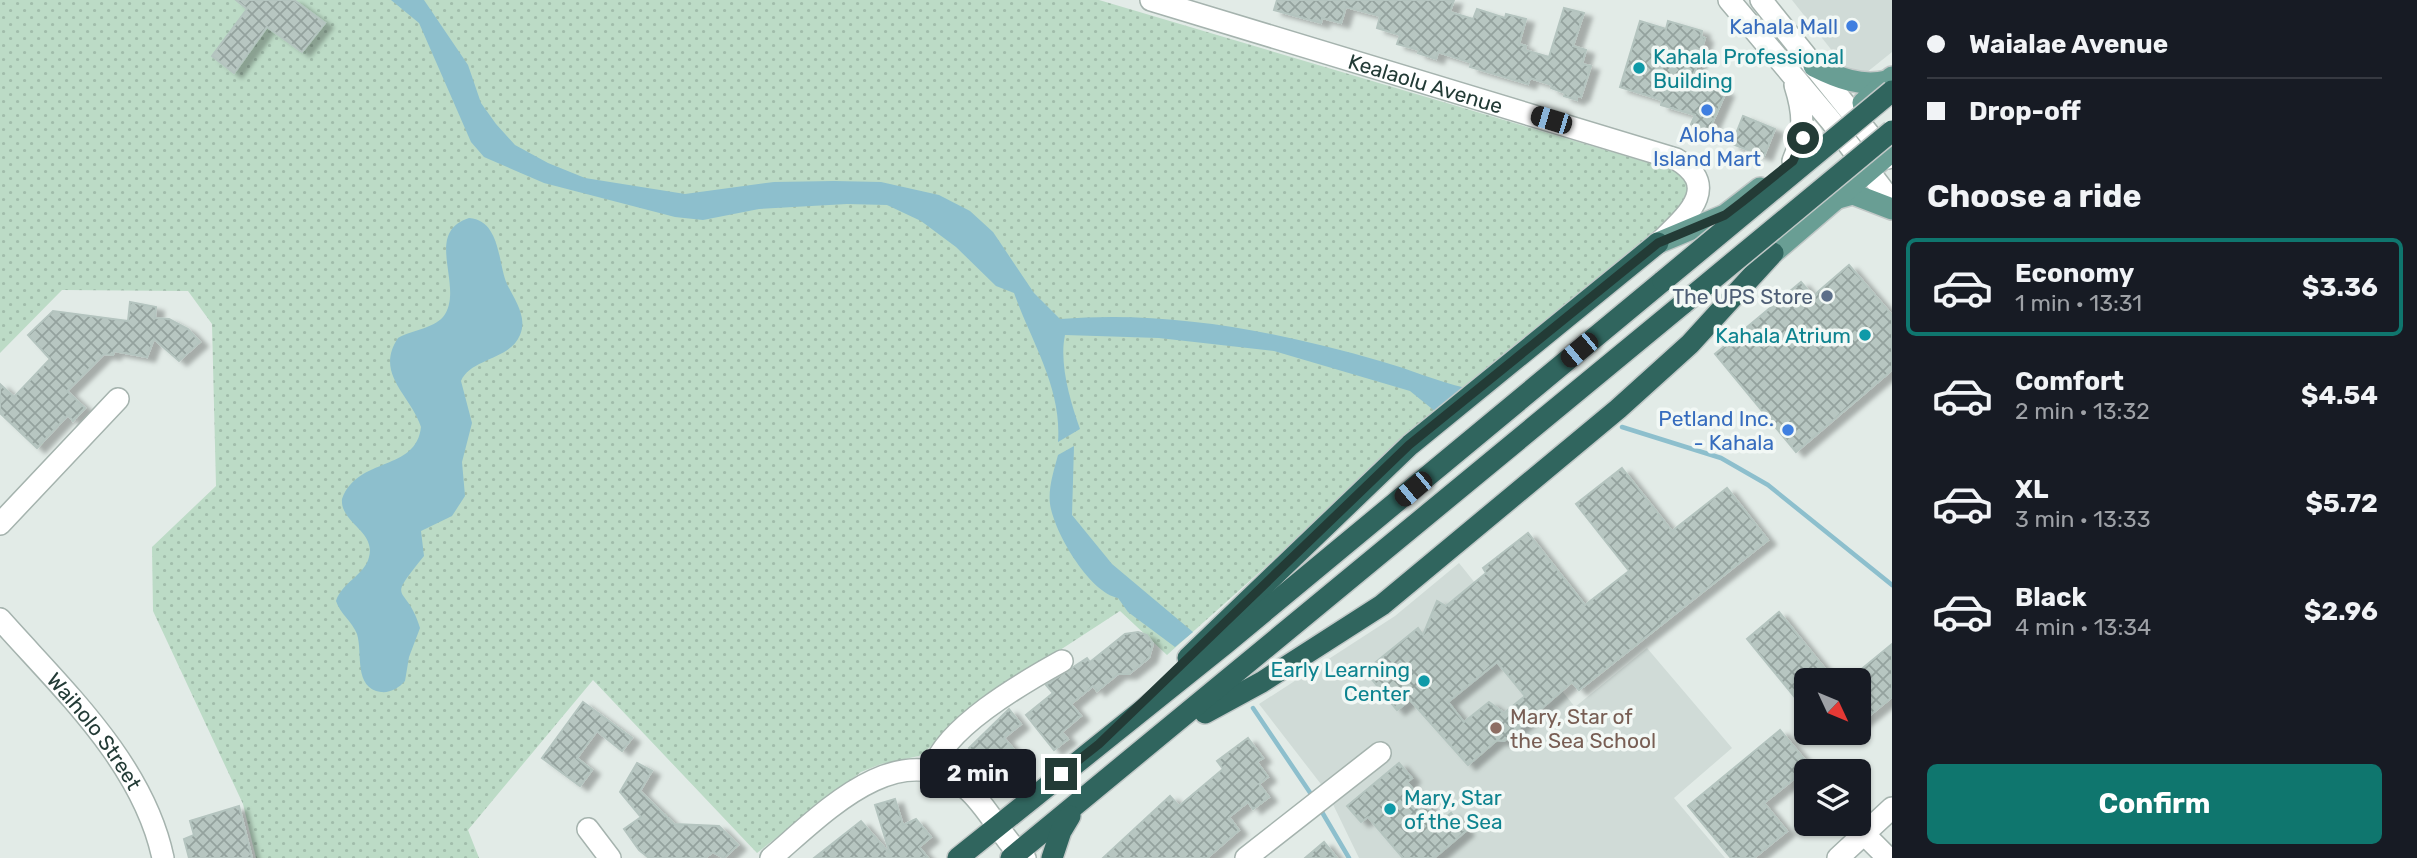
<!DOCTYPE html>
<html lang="en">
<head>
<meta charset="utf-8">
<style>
  body { margin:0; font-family:Rubik,sans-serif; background:#20242c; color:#f1f3f6; height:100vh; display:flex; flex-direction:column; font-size:26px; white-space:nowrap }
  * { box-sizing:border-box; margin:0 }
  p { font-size:23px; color:#9ea1a6 }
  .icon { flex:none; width:38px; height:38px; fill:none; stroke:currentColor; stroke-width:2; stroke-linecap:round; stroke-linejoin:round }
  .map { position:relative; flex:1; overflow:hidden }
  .drawer { display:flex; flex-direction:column; background:#171b24; width:525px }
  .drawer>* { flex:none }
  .guide { display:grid; align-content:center; height:154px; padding:0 35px; background:#171b24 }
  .needle { width:46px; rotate:134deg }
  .tools { position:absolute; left:1794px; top:668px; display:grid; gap:14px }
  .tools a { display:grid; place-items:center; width:77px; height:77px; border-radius:10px; background:#171b24; box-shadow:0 2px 5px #0004; font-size:35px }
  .end { position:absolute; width:32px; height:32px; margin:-16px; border:9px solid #233b36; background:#fff; box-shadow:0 0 0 4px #fff }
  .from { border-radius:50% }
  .bubble { position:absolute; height:49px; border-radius:10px; background:#171b24; box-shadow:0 2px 5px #0004; font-size:23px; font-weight:700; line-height:49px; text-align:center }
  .car { position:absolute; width:21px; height:42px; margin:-21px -10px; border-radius:9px; box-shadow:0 0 5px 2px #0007; background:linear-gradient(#222 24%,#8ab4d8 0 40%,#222 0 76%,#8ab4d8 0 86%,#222 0) }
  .guide b { display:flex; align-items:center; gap:24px; height:66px; font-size:26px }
  .guide b+b { border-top:2px solid #363941 }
  .guide i { width:18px; height:18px; background:#f1f3f6 }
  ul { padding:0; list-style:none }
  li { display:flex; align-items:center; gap:21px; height:98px; margin:0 14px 10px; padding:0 21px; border:4px solid transparent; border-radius:10px }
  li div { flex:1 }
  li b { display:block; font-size:26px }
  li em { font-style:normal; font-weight:700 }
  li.selected { border-color:#0f766e }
  li>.icon { width:63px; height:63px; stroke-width:1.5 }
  h2 { padding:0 35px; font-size:32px; line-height:84px }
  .action { display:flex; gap:14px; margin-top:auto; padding:14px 35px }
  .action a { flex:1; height:80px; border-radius:10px; background:#0f766e; color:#fff; font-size:28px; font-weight:700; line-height:80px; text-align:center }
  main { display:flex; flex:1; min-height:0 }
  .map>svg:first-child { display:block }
  .built { fill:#d0dbd7 }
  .green { fill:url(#green-dots) }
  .water { fill:#8dbfcd }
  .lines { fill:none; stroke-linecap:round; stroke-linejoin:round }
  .stream { stroke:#8dbfcd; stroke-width:4.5 }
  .building { fill:url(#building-cross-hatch); stroke:#b4c4bf; stroke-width:2; fill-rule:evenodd; filter:url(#shadow) }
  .minor-casing { stroke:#a5b3ae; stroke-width:24 }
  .major-casing { stroke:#c1c8c7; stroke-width:24 }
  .highway-casing { stroke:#c1c8c7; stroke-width:24 }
  .minor { stroke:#fff; stroke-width:21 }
  .major { stroke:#699e94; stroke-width:21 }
  .highway { stroke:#30655e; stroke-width:21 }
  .highway-bridge-casing { stroke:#c1c8c7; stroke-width:24; stroke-linecap:butt }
  .highway-bridge { stroke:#30655e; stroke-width:21 }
  .route { stroke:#233b36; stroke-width:9 }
  .shop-dot { fill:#3f7fe0; stroke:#f2f8f5; stroke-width:2.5 }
  .culture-dot { fill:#0f9aa8; stroke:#f2f8f5; stroke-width:2.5 }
  .service-dot { fill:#5c6f8a; stroke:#f2f8f5; stroke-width:2.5 }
  .education-dot { fill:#8d6e63; stroke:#f2f8f5; stroke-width:2.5 }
  .labels { text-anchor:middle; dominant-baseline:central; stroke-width:7; stroke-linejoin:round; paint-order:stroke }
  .shop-label { font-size:21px; fill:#366cbe; stroke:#f2f8f5; text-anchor:end }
  .culture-label { font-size:21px; fill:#0d838f; stroke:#f2f8f5; text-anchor:start }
  .street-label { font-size:21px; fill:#233b36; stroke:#f2f8f5 }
  .service-label { font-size:21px; fill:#4e5e75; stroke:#f2f8f5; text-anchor:end }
  .education-label { font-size:21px; fill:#785e54; stroke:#f2f8f5; text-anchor:start }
</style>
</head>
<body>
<main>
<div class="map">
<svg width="1892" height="858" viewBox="0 0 1892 858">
  <defs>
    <pattern id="green-dots" width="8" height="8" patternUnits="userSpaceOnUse" patternTransform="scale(1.75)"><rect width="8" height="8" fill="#bcdbc6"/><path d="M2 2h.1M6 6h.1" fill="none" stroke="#a1bdab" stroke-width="1.8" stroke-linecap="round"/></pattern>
    <pattern id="building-cross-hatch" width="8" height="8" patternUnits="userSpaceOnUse" patternTransform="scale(1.75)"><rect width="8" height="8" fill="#b7c6c1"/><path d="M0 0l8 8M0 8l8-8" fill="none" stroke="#94a29e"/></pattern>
    <filter id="shadow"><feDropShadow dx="8" dy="4.5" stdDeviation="2" flood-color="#0004"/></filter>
  </defs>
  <rect width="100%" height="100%" fill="#e2ebe7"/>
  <g class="built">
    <path d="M1792 0H1892V52L1856 81Z"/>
    <path d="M1459 563 1575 707 1647 648 1732 748 1674 798 1725 858H1359L1327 792 1259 704 1395 616Z"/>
  </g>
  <path class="green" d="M0 0H1099L1683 173 1689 189 1675 218 1311 526 1167 655 1120 611 1005 686 919 756 881 764 861 772 757 853 593 680 468 830 479 858H256L243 804 153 611 152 547 216 486 212 324 188 291 62 290 0 353Z"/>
  <g class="water">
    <path d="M391 0H424L468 65 481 103 496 124 515 145 548 163 585 178 685 194 774 182 834 181 881 182 939 195 970 211 993 232 1034 293 1060 319C1169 310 1276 331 1380 361 1409 369 1436 381 1466 388L1436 412 1410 391 1274 351 1159 338 1065 335C1059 363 1070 401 1080 429L1058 442C1062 388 1032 343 1014 293L996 286 956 247 921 221 887 205 847 204 759 209 703 220 675 217 544 183 484 157 471 142 419 23Z"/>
    <path d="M469 218C501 220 498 265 507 284 514 299 528 317 520 335 510 360 471 358 461 381L472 423 462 462 465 496 452 516 421 531 424 556C384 606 406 581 420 628L409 657 405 681C399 688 390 693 381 692 353 688 363 653 357 634 352 621 340 614 336 601 342 582 365 575 369 557 376 531 340 523 342 499 358 456 416 472 421 427 411 395 374 374 398 338 412 330 432 329 443 317 466 288 422 233 469 218Z"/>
    <path d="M1074 446 1072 515 1112 564 1193 632 1175 647 1128 612 1118 598C1089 592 1054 532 1050 504 1048 488 1054 470 1058 455Z"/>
  </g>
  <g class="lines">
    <g class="stream">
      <path d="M1622 427 1721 458 1768 485 1892 585"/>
      <path d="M1253 708 1313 797"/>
      <path d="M1319 807 1349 858"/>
    </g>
  </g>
  <g class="building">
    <path d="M236 0H294L325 23 302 52 267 27 234 73 212 56 247 9Z"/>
    <path d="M1277 0H1454L1450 12 1473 19 1477 9 1505 18 1506 14 1526 19 1519 44 1526 46 1525 50 1549 57 1564 8 1584 13 1573 46 1586 50 1582 64 1591 66 1581 97 1577 96V100L1564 96 1565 93 1551 88 1552 85 1530 78 1528 84 1511 79 1470 67 1472 63 1438 52 1436 59 1418 53 1419 50 1397 44 1400 35 1377 28 1380 16 1346 7 1341 23 1322 18 1321 23 1274 10Z"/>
    <path d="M1640 21 1666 29 1668 21 1702 31 1701 36 1705 38 1693 77 1726 92 1706 137 1689 129 1695 115 1661 105 1662 100 1620 87Z"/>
    <path d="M1743 116 1775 129 1764 156 1732 144Z"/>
    <path d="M1849 265 1892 315V370L1796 452 1715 354 1801 282 1813 296Z"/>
    <path d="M130 302 156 307 155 318 169 319 188 329 200 342 179 361 154 339 147 357 114 351 113 355 104 354 67 391 85 408 73 421 68 415 37 448 0 413V384L14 397 50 359 28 335 53 311 128 321Z"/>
    <path d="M1622 468 1672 531 1727 488 1768 540 1579 690 1572 682 1504 741 1497 740 1468 765 1410 700 1397 710 1365 671 1418 628 1423 635 1437 601 1446 606 1486 573 1483 568 1528 533 1585 605 1629 571 1576 504ZM1497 662 1525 696 1504 713 1489 702 1464 722 1448 702Z"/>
    <path d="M1779 612 1835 681H1806V711L1747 639Z"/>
    <path d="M1138 632 1147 635 1153 644 1149 658 1129 674H1118L1097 691 1093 686 1071 704 1081 716 1062 732 1068 739 1054 750 1026 715 1053 693 1046 685 1087 658 1090 662 1125 634Z"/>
    <path d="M1892 644V697L1858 725V681H1847Z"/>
    <path d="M583 702 632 738 622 751 597 731 577 758 592 770 580 786 542 758Z"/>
    <path d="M1009 709 1021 724 1004 738 1022 759 997 780 969 748Z"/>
    <path d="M1780 730 1810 766 1764 803 1787 831 1754 858H1731L1688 806Z"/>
    <path d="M1248 738 1263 758 1257 762 1268 777 1259 784 1269 797 1253 809 1248 802 1229 817 1239 830 1207 858H1103L1170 796 1179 806 1223 769 1217 761Z"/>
    <path d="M637 763 652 771 640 791 674 824 719 826 738 845 724 858 713 852 705 858H649L639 850 624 829 641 817 620 792Z"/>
    <path d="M1399 763 1412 778 1407 782 1440 822 1451 813 1466 831 1434 858H1403L1368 817 1361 822 1347 806Z"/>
    <path d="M895 799 903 825 916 819 931 837 919 847 928 858H814L861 821 890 854 875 805Z"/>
    <path d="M239 806 252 858H189L184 839 194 835 190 821Z"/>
    <path d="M1324 842 1337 858H1305Z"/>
  </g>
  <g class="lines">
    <g class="minor-casing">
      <g id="minor">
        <path id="s1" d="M1151 0 1676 159C1723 187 1685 217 1660 242"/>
        <path d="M1729 0 1831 121 1892 202"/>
        <path d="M1761 0 1888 158"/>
        <path d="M1793 161C1805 133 1804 113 1795 85"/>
        <path d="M0 524 118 399"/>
        <path id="s2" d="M0 619C62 689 143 763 163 858"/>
        <path d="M932 772C942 729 1024 682 1062 661"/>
        <path d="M588 829 610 858"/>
        <path d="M1864 834 1888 858"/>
        <path d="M771 858C821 816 897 733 966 788 989 807 1005 844 1025 858"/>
        <path d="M1246 858 1380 753"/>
        <path d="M1838 858 1892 808"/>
      </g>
    </g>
    <g class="major-casing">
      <g id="major">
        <path d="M1814 66C1838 78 1861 87 1887 81"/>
        <path d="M1863 103 1892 77"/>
        <path d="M1835 199 1853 194 1892 209"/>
        <path d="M1658 243 1725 215 1760 188"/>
        <path d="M1773 253 1892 151"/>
      </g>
    </g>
    <g class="highway-casing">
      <g id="highway">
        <path d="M1188 658 1410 445 1658 243"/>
        <path d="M1205 713 1262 682 1382 605 1618 409 1690 344 1773 253"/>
        <path d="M958 858 1225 644 1663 281"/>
        <path d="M1011 858 1684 303"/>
        <path d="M1052 858 1061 831 1070 816"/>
      </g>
    </g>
    <use href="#minor" class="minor"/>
    <use href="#major" class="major"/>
    <use href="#highway" class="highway"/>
    <g class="highway-bridge-casing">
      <g id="highway-bridge">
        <path d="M1663 281 1892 91"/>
        <path d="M1684 303 1892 131"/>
      </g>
    </g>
    <use href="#highway-bridge" class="highway-bridge"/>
  </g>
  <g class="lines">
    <path class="route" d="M1061 774 1099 744 1409 445 1658 243 1725 215 1742 202 1793 161 1803 138"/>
  </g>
  <g class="shop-dot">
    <circle cx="1852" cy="26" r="7"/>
    <circle cx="1707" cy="110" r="7"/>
    <circle cx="1788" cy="430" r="7"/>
  </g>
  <g class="culture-dot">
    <circle cx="1639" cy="68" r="7"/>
    <circle cx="1865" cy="335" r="7"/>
    <circle cx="1424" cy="681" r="7"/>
    <circle cx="1390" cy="809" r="7"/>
  </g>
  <circle class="service-dot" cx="1827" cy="296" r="7"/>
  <circle class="education-dot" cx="1496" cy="728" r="7"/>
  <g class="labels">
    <g class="shop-label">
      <text x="1838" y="26">Kahala Mall</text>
      <text x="1707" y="134" text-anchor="middle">Aloha<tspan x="1707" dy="24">Island Mart</tspan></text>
      <text x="1774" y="418">Petland Inc.<tspan x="1774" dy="24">- Kahala</tspan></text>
    </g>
    <g class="culture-label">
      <text x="1653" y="56">Kahala Professional<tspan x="1653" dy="24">Building</tspan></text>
      <text x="1851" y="335" text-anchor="end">Kahala Atrium</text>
      <text x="1410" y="669" text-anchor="end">Early Learning<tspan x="1410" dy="24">Center</tspan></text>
      <text x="1404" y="797">Mary, Star<tspan x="1404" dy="24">of the Sea</tspan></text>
    </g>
    <g class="street-label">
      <text stroke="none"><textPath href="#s1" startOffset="287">Kealaolu Avenue</textPath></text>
      <text stroke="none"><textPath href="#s2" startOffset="147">Waiholo Street</textPath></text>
    </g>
    <g class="service-label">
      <text x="1813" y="296">The UPS Store</text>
    </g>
    <g class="education-label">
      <text x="1510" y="716">Mary, Star of<tspan x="1510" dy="24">the Sea School</tspan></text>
    </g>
  </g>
</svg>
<div class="tools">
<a><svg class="needle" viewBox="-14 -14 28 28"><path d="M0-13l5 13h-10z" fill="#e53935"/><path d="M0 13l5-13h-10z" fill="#9ea1a6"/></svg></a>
<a><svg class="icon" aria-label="layers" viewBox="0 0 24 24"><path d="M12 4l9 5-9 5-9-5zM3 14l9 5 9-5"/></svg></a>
</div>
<i class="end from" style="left:1803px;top:138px"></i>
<i class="end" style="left:1061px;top:774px"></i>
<div class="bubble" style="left:920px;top:749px;width:116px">2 min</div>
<i class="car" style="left:1551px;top:120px;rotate:287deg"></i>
<i class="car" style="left:1579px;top:350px;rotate:230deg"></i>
<i class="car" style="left:1413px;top:489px;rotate:230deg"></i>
</div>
<section class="drawer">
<div class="guide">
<b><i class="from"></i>Waialae Avenue</b>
<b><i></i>Drop-off</b>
</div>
<h2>Choose a ride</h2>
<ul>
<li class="selected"><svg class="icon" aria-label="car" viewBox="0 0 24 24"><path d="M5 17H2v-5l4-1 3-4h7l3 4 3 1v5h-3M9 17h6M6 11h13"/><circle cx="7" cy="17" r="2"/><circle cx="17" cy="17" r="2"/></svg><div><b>Economy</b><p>1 min · 13:31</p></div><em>$3.36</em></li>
<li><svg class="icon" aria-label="car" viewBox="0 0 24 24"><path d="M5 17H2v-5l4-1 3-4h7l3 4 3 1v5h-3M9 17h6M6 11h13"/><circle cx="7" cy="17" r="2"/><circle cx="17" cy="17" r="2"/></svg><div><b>Comfort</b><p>2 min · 13:32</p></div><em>$4.54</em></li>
<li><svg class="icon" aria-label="car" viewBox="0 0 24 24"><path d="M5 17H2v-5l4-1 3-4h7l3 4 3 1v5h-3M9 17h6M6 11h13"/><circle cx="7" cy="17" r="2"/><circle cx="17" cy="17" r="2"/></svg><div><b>XL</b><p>3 min · 13:33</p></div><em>$5.72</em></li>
<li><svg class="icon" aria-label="car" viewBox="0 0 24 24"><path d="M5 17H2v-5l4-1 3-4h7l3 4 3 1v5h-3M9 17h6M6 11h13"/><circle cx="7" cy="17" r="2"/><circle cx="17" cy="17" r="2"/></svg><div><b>Black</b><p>4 min · 13:34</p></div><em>$2.96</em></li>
</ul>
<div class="action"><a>Confirm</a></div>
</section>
</main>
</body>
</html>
